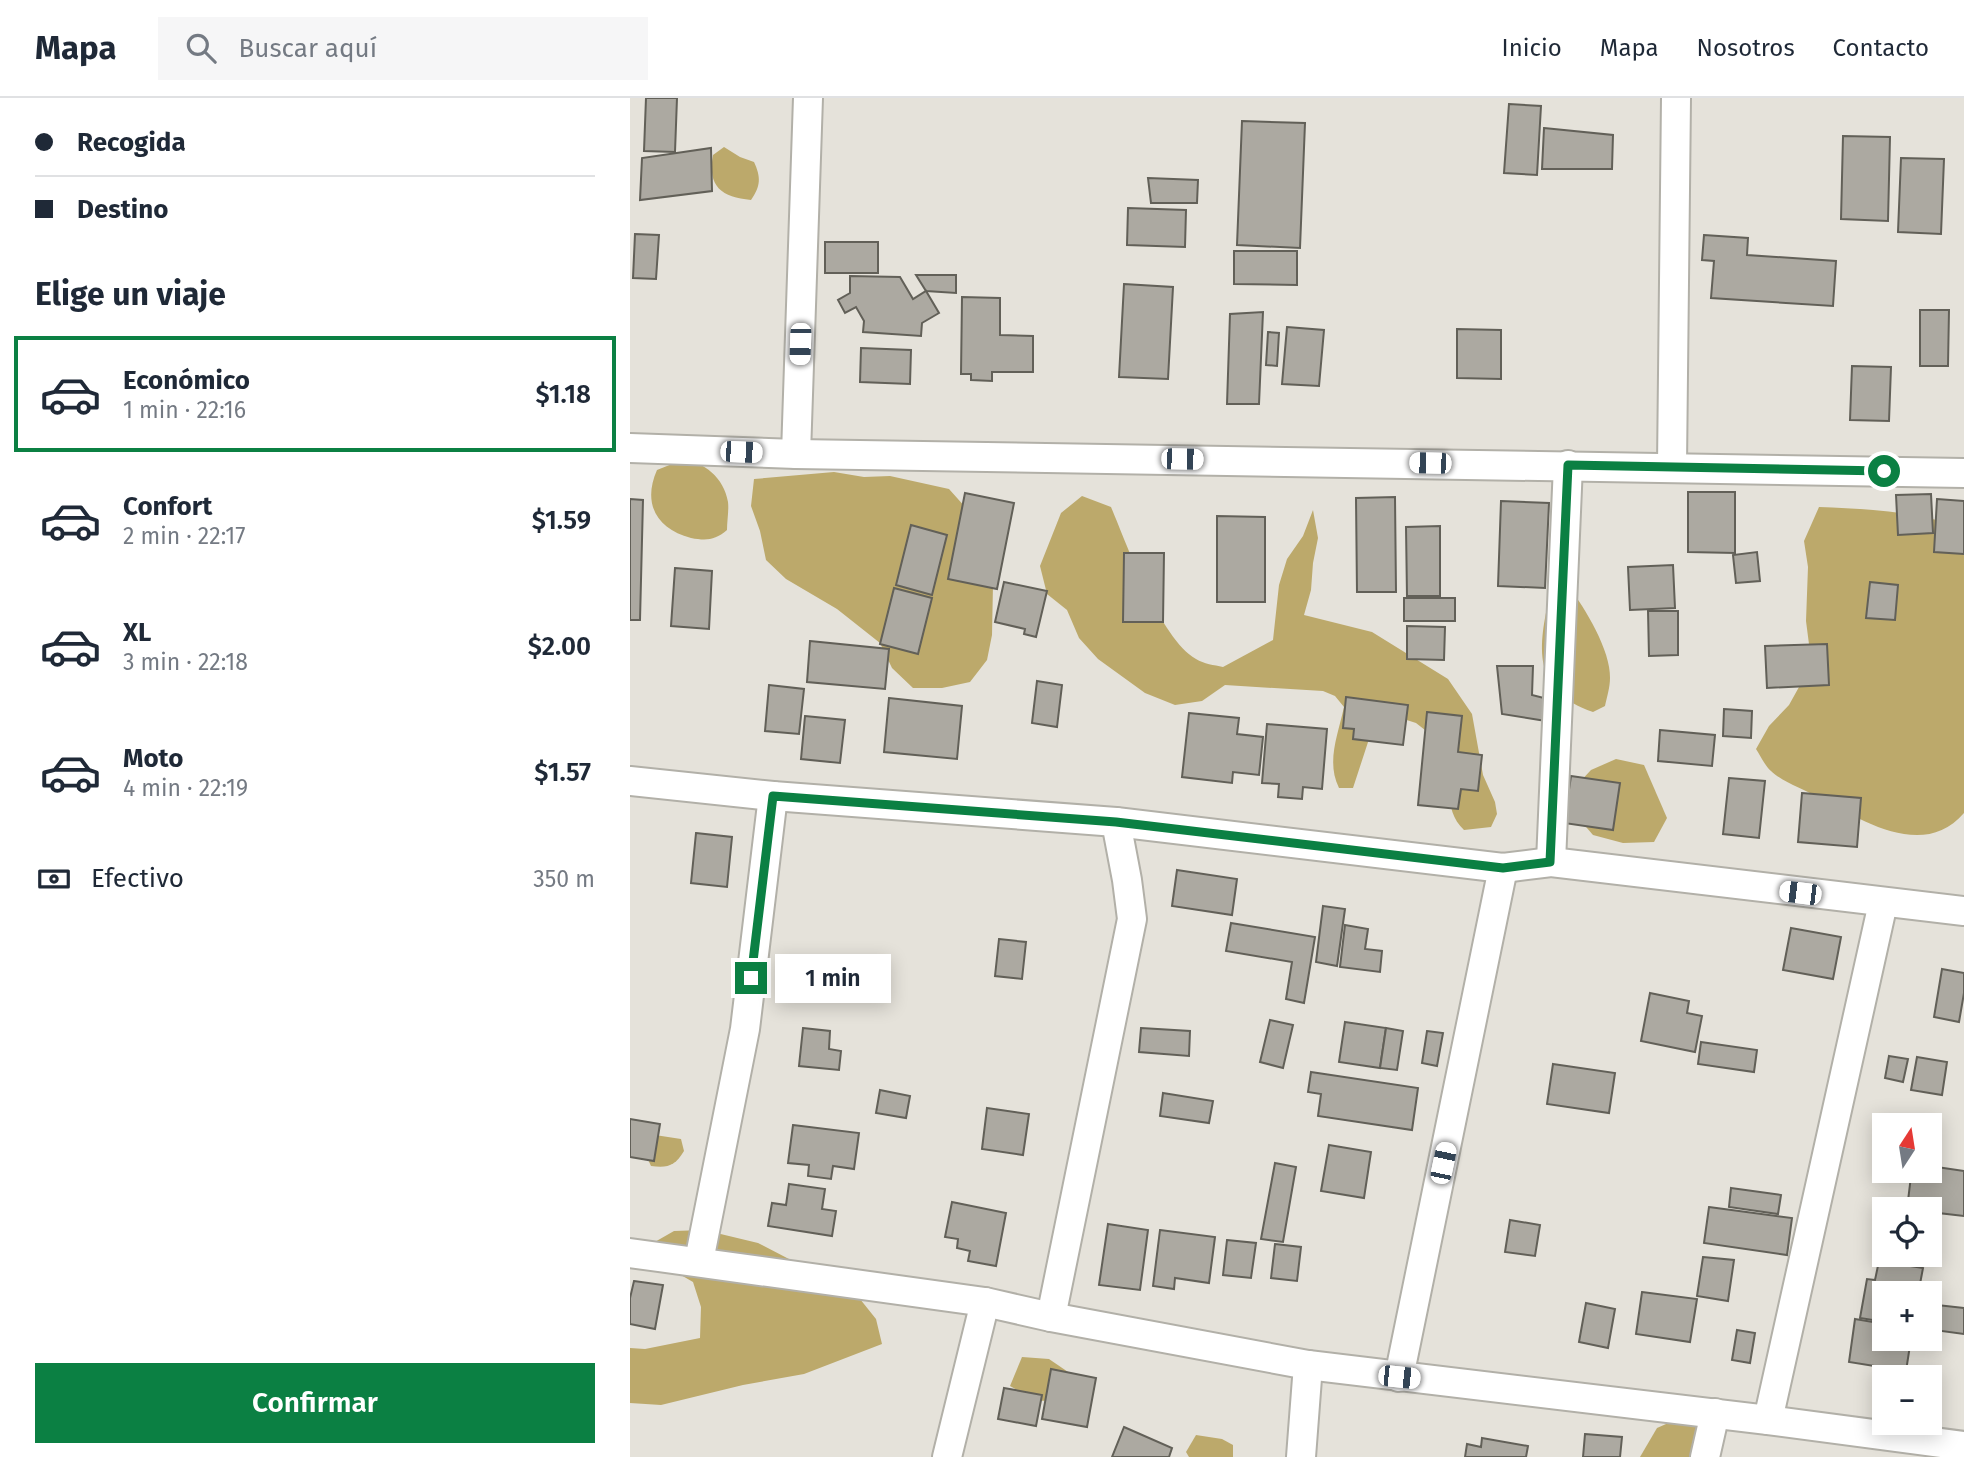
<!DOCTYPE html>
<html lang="es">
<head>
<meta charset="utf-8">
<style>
  body { margin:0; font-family:"Fira Sans",sans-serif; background:#f6f6f7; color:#1f2937; height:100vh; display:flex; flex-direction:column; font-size:26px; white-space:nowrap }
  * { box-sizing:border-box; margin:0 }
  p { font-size:23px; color:#747a83 }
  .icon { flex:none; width:38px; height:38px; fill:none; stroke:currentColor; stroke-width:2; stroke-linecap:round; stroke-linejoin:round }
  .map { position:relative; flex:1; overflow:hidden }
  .panel { display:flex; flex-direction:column; background:#fff; width:630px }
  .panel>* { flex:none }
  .guide { display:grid; align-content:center; height:154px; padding:0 35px; background:#fff }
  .needle { width:46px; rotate:12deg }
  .tools { position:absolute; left:1242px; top:1015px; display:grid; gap:14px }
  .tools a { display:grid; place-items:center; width:70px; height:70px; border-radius:0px; background:#fff; box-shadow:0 4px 18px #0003; font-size:35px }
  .end { position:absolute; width:32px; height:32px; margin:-16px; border:9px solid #0b8043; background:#fff; box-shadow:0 0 0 4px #fff }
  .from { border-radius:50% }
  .bubble { position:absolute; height:49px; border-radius:0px; background:#fff; box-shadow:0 4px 18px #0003; font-size:23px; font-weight:600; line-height:49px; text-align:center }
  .car { position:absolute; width:21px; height:42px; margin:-21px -10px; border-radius:9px; box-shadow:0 0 5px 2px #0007; background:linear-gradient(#fff 24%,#345 0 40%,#fff 0 76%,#345 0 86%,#fff 0) }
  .guide b { display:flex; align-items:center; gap:24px; height:66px; font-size:26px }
  .guide b+b { border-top:2px solid #e0e1e3 }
  .guide i { width:18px; height:18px; background:#1f2937 }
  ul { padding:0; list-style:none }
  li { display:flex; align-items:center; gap:21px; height:116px; margin:0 14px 10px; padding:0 21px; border:4px solid transparent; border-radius:0px }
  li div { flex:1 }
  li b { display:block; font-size:26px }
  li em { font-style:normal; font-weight:600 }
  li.current { border-color:#0b8043 }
  li>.icon { width:63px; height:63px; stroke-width:1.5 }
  h2 { padding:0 35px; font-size:32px; line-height:84px }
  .pay { display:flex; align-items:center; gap:18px; height:77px; padding:0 35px; font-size:26px }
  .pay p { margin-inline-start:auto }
  .primary-button { display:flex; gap:14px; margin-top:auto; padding:14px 35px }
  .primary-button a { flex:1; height:80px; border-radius:0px; background:#0b8043; color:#fff; font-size:28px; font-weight:600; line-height:80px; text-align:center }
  header { display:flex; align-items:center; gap:42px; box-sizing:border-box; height:98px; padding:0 35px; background:#fff; border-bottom:2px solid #e0e1e3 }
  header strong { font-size:33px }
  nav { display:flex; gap:38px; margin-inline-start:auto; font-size:24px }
  .search { width:490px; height:63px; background:#f6f6f7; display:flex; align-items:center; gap:18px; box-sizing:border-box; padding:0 24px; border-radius:0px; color:#747a83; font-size:26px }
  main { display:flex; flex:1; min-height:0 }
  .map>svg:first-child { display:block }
  .forest { fill:#bca96b }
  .building { fill:#aca9a1; stroke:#626058; stroke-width:2 }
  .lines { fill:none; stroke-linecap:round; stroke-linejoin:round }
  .minor-casing { stroke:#b2b0a8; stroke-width:32 }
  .minor { stroke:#fff; stroke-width:28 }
  .route { stroke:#0b8043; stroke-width:9 }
</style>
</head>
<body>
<header>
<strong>Mapa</strong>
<div class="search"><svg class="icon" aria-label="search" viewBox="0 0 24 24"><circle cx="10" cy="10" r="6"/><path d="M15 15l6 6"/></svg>Buscar aquí</div>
<nav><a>Inicio</a><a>Mapa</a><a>Nosotros</a><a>Contacto</a></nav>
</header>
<main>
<section class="panel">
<div class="guide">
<b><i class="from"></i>Recogida</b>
<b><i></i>Destino</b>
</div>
<h2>Elige un viaje</h2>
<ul>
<li class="current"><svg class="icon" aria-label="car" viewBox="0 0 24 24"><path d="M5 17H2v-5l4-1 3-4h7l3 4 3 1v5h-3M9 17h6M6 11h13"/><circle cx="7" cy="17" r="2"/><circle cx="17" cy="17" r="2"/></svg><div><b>Económico</b><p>1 min · 22:16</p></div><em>$1.18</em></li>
<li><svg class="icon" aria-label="car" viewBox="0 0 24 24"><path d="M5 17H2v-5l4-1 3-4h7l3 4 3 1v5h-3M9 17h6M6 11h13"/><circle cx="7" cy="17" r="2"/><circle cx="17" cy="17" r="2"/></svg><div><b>Confort</b><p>2 min · 22:17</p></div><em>$1.59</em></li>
<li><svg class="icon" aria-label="car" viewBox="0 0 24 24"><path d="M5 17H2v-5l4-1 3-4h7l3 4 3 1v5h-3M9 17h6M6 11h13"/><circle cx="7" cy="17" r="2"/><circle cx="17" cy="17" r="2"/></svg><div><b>XL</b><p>3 min · 22:18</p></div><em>$2.00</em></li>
<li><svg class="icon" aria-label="car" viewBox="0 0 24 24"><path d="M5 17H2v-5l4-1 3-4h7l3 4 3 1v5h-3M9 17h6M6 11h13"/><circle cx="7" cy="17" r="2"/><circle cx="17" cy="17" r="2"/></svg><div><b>Moto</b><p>4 min · 22:19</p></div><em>$1.57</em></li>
</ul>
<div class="pay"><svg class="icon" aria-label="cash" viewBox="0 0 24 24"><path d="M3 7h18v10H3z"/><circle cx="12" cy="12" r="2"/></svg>Efectivo<p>350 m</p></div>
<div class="primary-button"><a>Confirmar</a></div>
</section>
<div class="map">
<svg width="1334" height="1359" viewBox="0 0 1334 1359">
  <rect width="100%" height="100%" fill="#e5e2da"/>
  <g class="forest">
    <path d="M94 49 110 59 124 64C131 79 131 88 121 102 92 99 77 89 83 57Z"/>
    <path d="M52 362C74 363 94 380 98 404 99 412 97 423 97 432 85 442 77 443 61 440 27 431 12 406 27 372Z"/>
    <path d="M204 374 234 379 260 378 319 391 354 430 363 486 362 537 357 562 340 584 312 590H283L262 570 250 545 207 511 156 481 136 462 130 433 121 408 124 381Z"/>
    <path d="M452 398 481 409C498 449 530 540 566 561 574 566 584 567 593 569L643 542 649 487 657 461 673 438 683 412 688 440 683 465 681 492 674 517 742 534 818 581 842 616 853 677 865 704 867 716 861 729 834 732C813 713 820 681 823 654L786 625 758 616 740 638 723 690H709C696 664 708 637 714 609L705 598 693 593 595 587 572 603 545 607 515 595 468 561 449 540 437 512 417 496 410 468 431 415Z"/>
    <path d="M1189 409C1238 411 1288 413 1334 431V715C1293 763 1230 721 1188 699 1175 692 1151 683 1141 673 1135 668 1130 657 1126 651L1139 628 1159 607 1174 580 1180 554 1176 523 1178 469 1174 443Z"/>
    <path d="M939 489C955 510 981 553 980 580 980 589 977 599 975 608L963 614C901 593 908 549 920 496Z"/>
    <path d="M986 661 1014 667 1037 720 1024 744 993 745 963 737 944 715 945 689 961 672Z"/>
    <path d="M25 1037 51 1041 54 1053C45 1068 38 1070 21 1068L15 1055Z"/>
    <path d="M74 1132 128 1145 209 1187 230 1201 246 1221 252 1246 174 1276 113 1287 31 1307 0 1305V1250L15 1251 70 1240 71 1209 63 1184 37 1169 23 1145 44 1133Z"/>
    <path d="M392 1259 419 1261 441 1276 437 1302 406 1303 380 1288Z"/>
    <path d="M1052 1319 1065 1321 1081 1359H1010L1027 1330Z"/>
    <path d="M566 1337 592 1341 603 1347V1359H559L556 1354Z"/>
  </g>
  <g class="building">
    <path d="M16 0H47L45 54 14 53Z"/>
    <path d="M879 6 911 8 907 77 874 75Z"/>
    <path d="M612 23 675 25 670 150 607 147Z"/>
    <path d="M914 30 983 37 982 71H912Z"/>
    <path d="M1213 38 1260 39 1258 123 1211 121Z"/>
    <path d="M81 50 82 93 10 102 12 60Z"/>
    <path d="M1271 60 1314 61 1311 136 1268 134Z"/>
    <path d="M518 80 568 82 567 105H521Z"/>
    <path d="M498 110 556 112 555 149 497 147Z"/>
    <path d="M5 136 29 137 26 181 3 180Z"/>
    <path d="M1074 137 1118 140 1117 157 1206 163 1203 208 1081 200 1084 163 1072 162Z"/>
    <rect x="195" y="144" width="53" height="31"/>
    <path d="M604 153H667V187L604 186Z"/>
    <path d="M286 177H326V195L296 193Z"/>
    <path d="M220 178 270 179 283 201 296 193 309 215 292 225 291 238 233 234 234 223 226 209 215 215 208 202 220 195Z"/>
    <path d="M494 186 543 189 538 281 489 279Z"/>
    <path d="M332 199 370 200V237L403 238V274H362V283L341 282V276H331Z"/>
    <path d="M1290 212H1319L1318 268H1290Z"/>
    <path d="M633 214 629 306H597L600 216Z"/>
    <path d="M657 229 694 232 689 288 652 286Z"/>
    <path d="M827 231 871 232V281L827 280Z"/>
    <path d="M638 234 649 235 647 268 636 267Z"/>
    <path d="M231 250 281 252 280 286 230 284Z"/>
    <path d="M1222 268 1261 269 1259 323 1220 322Z"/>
    <path d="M1058 394H1105V455L1058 454Z"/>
    <path d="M335 395 384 405 367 491 318 481Z"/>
    <path d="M1301 396 1303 435 1268 437 1266 397Z"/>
    <path d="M765 399 766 494H727L726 400Z"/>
    <path d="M0 401 13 402 10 522H0Z"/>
    <path d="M1307 401 1334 403V456L1304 454Z"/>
    <path d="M871 403 919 405 915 490 868 488Z"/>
    <path d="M587 418 635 419V504H587Z"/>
    <path d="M281 427 317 437 302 497 266 487Z"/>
    <path d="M810 428V498H777L776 429Z"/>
    <path d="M1127 454 1130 483 1106 485 1103 457Z"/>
    <path d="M494 455H534L533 524H493Z"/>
    <path d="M1043 467 1045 510 1000 512 998 469Z"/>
    <path d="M45 470 82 473 79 531 41 528Z"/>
    <path d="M374 484 417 493 406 539 394 536 395 531 365 524Z"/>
    <path d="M1240 484 1268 487 1265 522 1236 520Z"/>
    <path d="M264 490 302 500 288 556 250 546Z"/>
    <rect x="774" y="500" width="51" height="23"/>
    <path d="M1018 513H1048V557L1019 558Z"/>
    <path d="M777 528 815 529 814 562 777 561Z"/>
    <path d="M180 543 259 551 255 591 177 584Z"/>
    <path d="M1197 546 1199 587 1137 590 1135 548Z"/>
    <path d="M867 568H903L902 597 914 600 916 623 872 616Z"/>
    <path d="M407 583 432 587 427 629 402 625Z"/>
    <path d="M139 587 174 591 169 636 135 633Z"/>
    <path d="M716 599 778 607 773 647 723 641 724 631 713 630Z"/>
    <path d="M259 600 332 608 327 661 254 654Z"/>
    <path d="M1094 611 1122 613 1121 640 1093 638Z"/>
    <path d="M797 614 832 618 828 654 852 657 848 693 831 691 828 711 788 707Z"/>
    <path d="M559 615 609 620 607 636 633 639 629 677 603 674 602 685 552 679Z"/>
    <path d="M175 618 215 622 210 665 171 661Z"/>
    <path d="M637 626 697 631 692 691 673 689 672 701 648 699 649 686 632 685Z"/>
    <path d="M1030 632 1085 637 1082 668 1028 663Z"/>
    <path d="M941 678 990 685 983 732 934 725Z"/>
    <path d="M1099 680 1135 683 1129 740 1093 736Z"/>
    <path d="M1172 695 1231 700 1227 749 1168 744Z"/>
    <path d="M66 735 102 739 97 789 61 785Z"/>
    <path d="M547 772 607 781 602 817 542 808Z"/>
    <path d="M693 808 715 811 707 868 686 864Z"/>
    <path d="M601 825 685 839 674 905 656 901 662 864 596 853Z"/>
    <path d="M715 827 738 831 735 851 752 853 750 874 710 869Z"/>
    <path d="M1161 830 1211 839 1203 881 1153 872Z"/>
    <path d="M369 841 396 844 392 881 365 878Z"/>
    <path d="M1312 871 1334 875V895L1329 924 1304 919Z"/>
    <path d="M1020 895 1059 903 1057 915 1072 918 1065 954 1011 943Z"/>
    <path d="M640 922 663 927 653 970 630 964Z"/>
    <path d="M715 924 756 930 750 970 709 964Z"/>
    <path d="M173 930 200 933 199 951 211 953 209 972 169 968Z"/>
    <path d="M511 930 560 933 559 958 509 954Z"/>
    <path d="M756 930 773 933 767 972 750 970Z"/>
    <path d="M797 933 813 935 807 968 792 965Z"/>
    <path d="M1071 944 1127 952 1124 974 1068 966Z"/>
    <path d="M1259 958 1278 961 1273 984 1255 980Z"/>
    <path d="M1287 959 1317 964 1312 997 1281 992Z"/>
    <path d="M923 966 985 975 979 1015 917 1006Z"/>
    <path d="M681 974 788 990 782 1032 688 1018 691 996 678 994Z"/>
    <path d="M250 992 280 998 276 1020 246 1015Z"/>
    <path d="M533 995 583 1003 579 1025 530 1018Z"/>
    <path d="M357 1010 399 1016 393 1057 352 1051Z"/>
    <path d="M0 1021 30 1026 24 1063 0 1059Z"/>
    <path d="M163 1027 229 1035 224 1071 203 1068 201 1081 178 1078 179 1067 158 1065Z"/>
    <path d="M699 1047 741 1054 734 1100 691 1093Z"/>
    <path d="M645 1065 666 1069 653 1144 631 1141Z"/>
    <path d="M1300 1068 1334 1073V1118L1300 1114V1111H1277L1281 1078 1290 1079 1291 1073H1300Z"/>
    <path d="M159 1086 195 1091 192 1111 206 1113 202 1138 138 1128 142 1105 156 1107Z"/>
    <path d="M1101 1090 1151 1097 1148 1116 1099 1109Z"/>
    <path d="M322 1104 376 1115 366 1168 338 1163 340 1153 327 1150 328 1141 315 1139Z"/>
    <path d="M1079 1109 1162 1120 1157 1157 1074 1145Z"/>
    <path d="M880 1122 910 1127 905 1158 875 1154Z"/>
    <path d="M478 1126 518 1132 510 1192 469 1187Z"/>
    <path d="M530 1132 585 1139 579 1185 545 1180 544 1191 523 1188Z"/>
    <path d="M597 1142 626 1145 621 1180 593 1177Z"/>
    <path d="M645 1146 671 1149 667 1183 641 1180Z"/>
    <path d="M1073 1159 1104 1162 1098 1203 1067 1198Z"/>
    <path d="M1249 1163 1293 1170 1290 1186 1308 1190 1301 1232 1300 1195H1255V1224L1230 1220 1237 1181 1245 1182Z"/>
    <path d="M4 1183 33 1187 25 1231 0 1226V1200Z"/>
    <path d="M1012 1194 1067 1201 1060 1244 1006 1236Z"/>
    <path d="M956 1205 985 1211 978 1250 949 1244Z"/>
    <path d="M1307 1207 1334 1210V1236L1304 1232Z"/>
    <path d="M1225 1221 1255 1226V1241H1281L1276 1273 1219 1264Z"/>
    <path d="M1107 1232 1125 1235 1120 1265 1102 1262Z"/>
    <path d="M421 1271 466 1280 457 1329 412 1321Z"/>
    <path d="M374 1290 412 1297 406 1328 368 1321Z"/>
    <path d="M494 1329 542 1350 539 1359H482Z"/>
    <path d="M955 1336 992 1339 990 1359H953Z"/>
    <path d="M852 1340 898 1348 896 1359H835L837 1346 851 1349Z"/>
  </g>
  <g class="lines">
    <g class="minor-casing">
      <g id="minor">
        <path d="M0 350 166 356 1334 375"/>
        <path d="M166 356 178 0"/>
        <path d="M1042 368 1046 0"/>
        <path d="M0 683 143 698 486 724 873 770 921 764 1334 813"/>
        <path d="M921 764 938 367"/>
        <path d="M0 1155 355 1204 421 1219 678 1267 1138 1322 1334 1348"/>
        <path d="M69 1163 115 931 143 698"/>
        <path d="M421 1219 502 821 497 782 486 724"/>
        <path d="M769 1279 873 770"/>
        <path d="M1138 1322 1253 805"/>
        <path d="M317 1359 355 1204"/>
        <path d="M671 1359 678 1267"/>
        <path d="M1075 1359 1085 1315"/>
      </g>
    </g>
    <use href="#minor" class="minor"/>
  </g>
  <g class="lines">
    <path class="route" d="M121 880 143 698 486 724 873 770 920 764 938 367 1254 373"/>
  </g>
</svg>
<div class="tools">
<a><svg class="needle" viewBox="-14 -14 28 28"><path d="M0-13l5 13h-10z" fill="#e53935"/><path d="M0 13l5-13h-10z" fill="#747a83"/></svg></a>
<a><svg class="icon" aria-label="locate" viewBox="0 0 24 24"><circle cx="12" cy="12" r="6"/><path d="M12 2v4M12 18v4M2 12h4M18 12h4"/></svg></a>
<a>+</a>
<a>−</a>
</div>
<i class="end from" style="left:1254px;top:373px"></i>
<i class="end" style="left:121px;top:880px"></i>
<div class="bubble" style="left:145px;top:856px;width:116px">1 min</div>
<i class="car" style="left:170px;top:246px;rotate:182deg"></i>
<i class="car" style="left:111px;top:354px;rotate:92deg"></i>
<i class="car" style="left:552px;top:361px;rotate:91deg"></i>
<i class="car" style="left:800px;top:365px;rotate:271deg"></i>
<i class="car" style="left:1170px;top:795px;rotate:277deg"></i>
<i class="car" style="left:813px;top:1065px;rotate:12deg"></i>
<i class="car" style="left:769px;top:1279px;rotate:96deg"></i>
</div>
</main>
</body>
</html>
